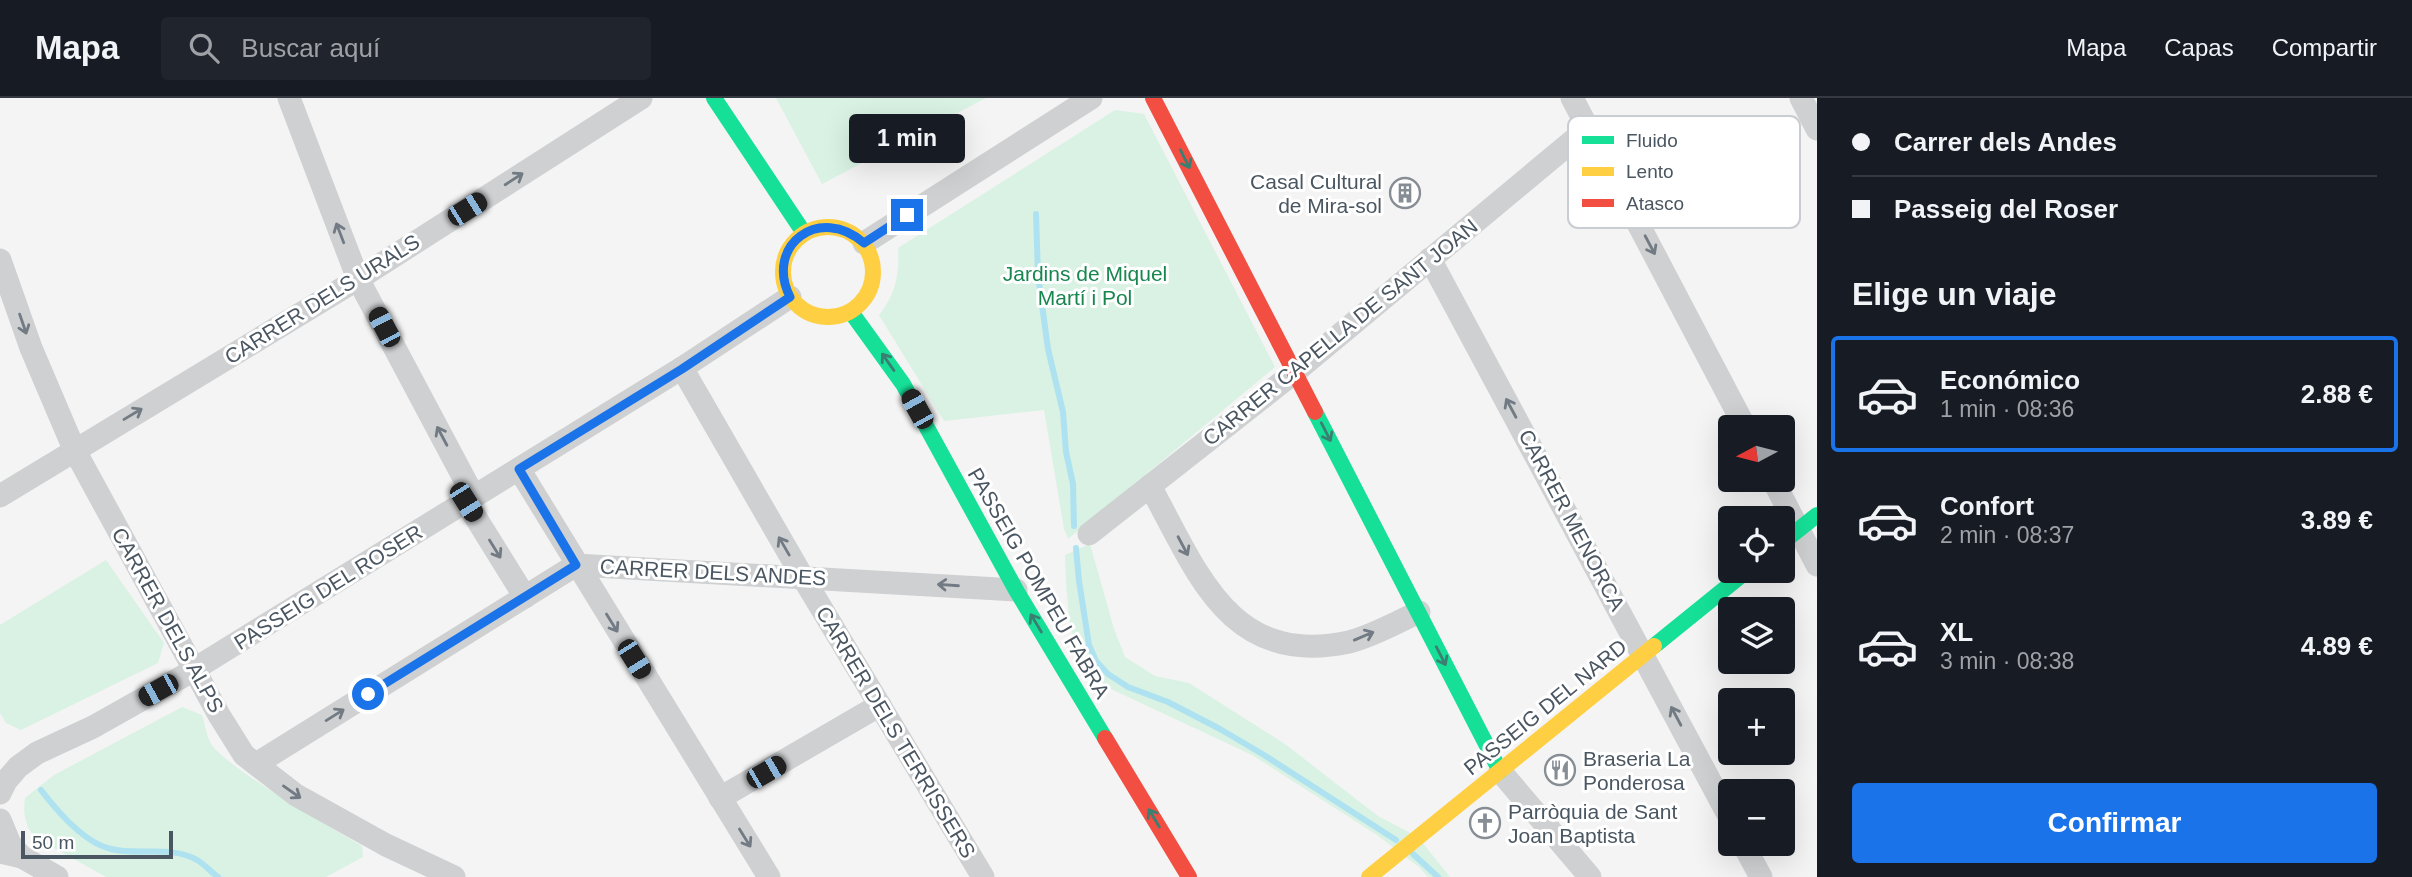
<!DOCTYPE html>
<html lang="es">
<head>
<meta charset="utf-8">
<style>
  body { margin:0; font-family:Arial,sans-serif; background:#20242c; color:#f1f3f6; height:100vh; display:flex; flex-direction:column; font-size:26px; white-space:nowrap }
  * { box-sizing:border-box; margin:0 }
  p { font-size:23px; color:#9ea1a6 }
  .icon { flex:none; width:38px; height:38px; fill:none; stroke:currentColor; stroke-width:2; stroke-linecap:round; stroke-linejoin:round }
  .map { position:relative; flex:1; overflow:hidden }
  .panel { display:flex; flex-direction:column; background:#171b24; width:595px }
  .panel>* { flex:none }
  .top-card { display:grid; align-content:center; height:154px; padding:0 35px; background:#171b24 }
  .needle { width:46px; rotate:263deg }
  .tools { position:absolute; left:1718px; top:317px; display:grid; gap:14px }
  .tools a { display:grid; place-items:center; width:77px; height:77px; border-radius:7px; background:#171b24; box-shadow:0 7px 28px #0002; font-size:35px }
  .scale { position:absolute; left:21px; bottom:18px; width:152px; box-sizing:border-box; padding-left:7px; border:4px solid #4a5661; border-top:0; font-size:19px; line-height:24px; white-space:nowrap; color:#4a5661; -webkit-text-stroke:5px #fff; paint-order:stroke }
  .end { position:absolute; width:32px; height:32px; margin:-16px; border:9px solid #1a73e8; background:#fff; box-shadow:0 0 0 4px #fff }
  .from { border-radius:50% }
  .bubble { position:absolute; height:49px; border-radius:7px; background:#171b24; box-shadow:0 7px 28px #0002; font-size:23px; font-weight:700; line-height:49px; text-align:center }
  .car { position:absolute; width:21px; height:42px; margin:-21px -10px; border-radius:9px; box-shadow:0 0 5px 2px #0007; background:linear-gradient(#222 24%,#8ab4d8 0 40%,#222 0 76%,#8ab4d8 0 86%,#222 0) }
  .top-card b { display:flex; align-items:center; gap:24px; height:66px; font-size:26px }
  .top-card b+b { border-top:2px solid #363941 }
  .top-card i { width:18px; height:18px; background:#f1f3f6 }
  ul { padding:0; list-style:none }
  li { display:flex; align-items:center; gap:21px; height:116px; margin:0 14px 10px; padding:0 21px; border:4px solid transparent; border-radius:7px }
  li div { flex:1 }
  li b { display:block; font-size:26px }
  li em { font-style:normal; font-weight:700 }
  li.selected { border-color:#1a73e8 }
  li>.icon { width:63px; height:63px; stroke-width:1.5 }
  h2 { padding:0 35px; font-size:32px; line-height:84px }
  .button { display:flex; gap:14px; margin-top:auto; padding:14px 35px }
  .button a { flex:1; height:80px; border-radius:7px; background:#1a73e8; color:#fff; font-size:28px; font-weight:700; line-height:80px; text-align:center }
  header { display:flex; align-items:center; gap:42px; box-sizing:border-box; height:98px; padding:0 35px; background:#171b24; border-bottom:2px solid #363941 }
  header strong { font-size:33px }
  nav { display:flex; gap:38px; margin-inline-start:auto; font-size:24px }
  .search { width:490px; height:63px; background:#20242c; display:flex; align-items:center; gap:18px; box-sizing:border-box; padding:0 24px; border-radius:7px; color:#9ea1a6; font-size:26px }
  main { display:flex; flex:1; min-height:0 }
  .map>svg:first-child { display:block }
  .green { fill:#d9f2e3 }
  .lines { fill:none; stroke-linecap:round; stroke-linejoin:round }
  .stream { stroke:#aee2f0; stroke-width:6 }
  .street { stroke:#ced0d2; stroke-width:23 }
  .fast { stroke:#16e098; stroke-width:16 }
  .slow { stroke:#ffcf43; stroke-width:16 }
  .jam { stroke:#f24e42; stroke-width:16 }
  .oneway { stroke:#3a7f72 }
  .oneway2 { stroke:#727b83 }
  .route { stroke:#1a73e8; stroke-width:9 }
  .labels { text-anchor:middle; dominant-baseline:central; stroke-width:6; stroke-linejoin:round; paint-order:stroke }
  .poi-label { font-size:21px; fill:#4a5661; stroke:#fff; text-anchor:start }
  .park-label { font-size:21px; fill:#17864f; stroke:#fff }
  .street-label { font-size:21px; fill:#4a5661; stroke:#fff }
  .key { fill:#fff; stroke:#c9ccd0; stroke-width:2 }
  .key-label { font-size:19px; fill:#4a5661 }
</style>
</head>
<body>
<header>
<strong>Mapa</strong>
<div class="search"><svg class="icon" aria-label="search" viewBox="0 0 24 24"><circle cx="10" cy="10" r="6"/><path d="M15 15l6 6"/></svg>Buscar aquí</div>
<nav><a>Mapa</a><a>Capas</a><a>Compartir</a></nav>
</header>
<main>
<div class="map">
<svg width="1817" height="779" viewBox="0 0 1817 779">
  <rect width="100%" height="100%" fill="#f4f4f4"/>
  <g class="green">
    <path d="M776 0H986L822 86Z"/>
    <path d="M1115 12 1144 16 1275 269 1068 441 1064 431 1044 312 944 323 879 217C895 197 900 176 898 150Z"/>
    <path d="M1090 446 1114 531 1125 559 1155 578 1189 585 1285 646 1378 718 1418 739 1450 779H1428L1419 769 1377 737 1252 657 1111 591C1102 585 1092 580 1085 571 1068 550 1066 485 1065 457Z"/>
    <path d="M106 462 164 545 158 565 21 632 6 625 0 615V527Z"/>
    <path d="M182 609 202 617C205 625 206 636 210 644 222 668 333 730 362 748L363 759 326 779H106L36 740C25 729 23 716 25 700L54 677Z"/>
  </g>
  <g class="lines">
    <g class="stream">
      <path d="M1036 116 1038 177 1048 251 1063 314 1066 354 1073 386 1074 428"/>
      <path d="M1076 450 1079 483 1089 547 1096 563 1108 576 1128 589 1168 604 1220 631 1264 657 1396 742"/>
      <path d="M41 692C57 713 84 745 111 751 138 758 171 747 197 762 204 766 211 774 218 779"/>
      <path d="M1413 756 1438 779"/>
    </g>
    <g class="street">
      <path d="M289 0 358 181 474 399"/>
      <path d="M1572 0 1745 329"/>
      <path d="M1801 0 1817 31"/>
      <path d="M864 145 1091 0"/>
      <path d="M1430 161 1731 722"/>
      <path d="M0 162 31 250 74 351 219 617 244 657 296 697 386 747 454 779"/>
      <path d="M682 270 802 478 983 779"/>
      <path d="M519 371 769 779"/>
      <path d="M1773 382 1817 467"/>
      <path d="M1150 388C1197 473 1229 570 1349 544 1373 538 1397 524 1419 514"/>
      <path d="M0 398 358 181 641 0"/>
      <path d="M466 404 525 499"/>
      <path d="M1089 436 1295 274 1588 30"/>
      <path d="M256 666 576 467 1016 492"/>
      <path d="M1500 673 1590 779"/>
      <path d="M0 695 6 683 18 669 37 655 93 629 180 580 682 270 790 199"/>
      <path d="M720 700 880 607"/>
      <path d="M0 722 10 746 22 759"/>
      <path d="M1743 746 1761 779"/>
      <path d="M0 754 22 759 57 779"/>
    </g>
    <g class="fast">
      <path d="M714 0 804 135"/>
      <path d="M851 214 903 286 1016 492 1105 640"/>
      <path d="M1315 314 1500 673"/>
      <path d="M1783 444 1817 417"/>
      <path d="M1654 548 1748 472"/>
    </g>
    <g class="slow">
      <circle cx="828" cy="174" r="45"/>
      <path d="M1369 779 1654 548"/>
    </g>
    <g class="jam">
      <path d="M1153 0 1315 314"/>
      <path d="M1105 640 1189 779"/>
    </g>
  </g>
  <defs><path id="oneway-shaft" d="M-6 0H5M1.5-3L5.5 0L1.5 3" fill="none" stroke-width="1.6" stroke-linecap="round" stroke-linejoin="round" transform="scale(1.75)"/></defs>
  <g class="oneway">
    <use href="#oneway-shaft" transform="translate(1185 61) rotate(63)"/>
    <use href="#oneway-shaft" transform="translate(888 264) rotate(-125)"/>
    <use href="#oneway-shaft" transform="translate(1326 334) rotate(63)"/>
    <use href="#oneway-shaft" transform="translate(1036 525) rotate(-121)"/>
    <use href="#oneway-shaft" transform="translate(1441 558) rotate(63)"/>
    <use href="#oneway-shaft" transform="translate(1154 720) rotate(-121)"/>
  </g>
  <g class="oneway2">
    <use href="#oneway-shaft" transform="translate(514 81) rotate(-33)"/>
    <use href="#oneway-shaft" transform="translate(340 135) rotate(-111)"/>
    <use href="#oneway-shaft" transform="translate(1650 147) rotate(62)"/>
    <use href="#oneway-shaft" transform="translate(23 226) rotate(71)"/>
    <use href="#oneway-shaft" transform="translate(1511 310) rotate(-118)"/>
    <use href="#oneway-shaft" transform="translate(133 316) rotate(-31)"/>
    <use href="#oneway-shaft" transform="translate(442 338) rotate(-118)"/>
    <use href="#oneway-shaft" transform="translate(784 448) rotate(-120)"/>
    <use href="#oneway-shaft" transform="translate(1183 448) rotate(62)"/>
    <use href="#oneway-shaft" transform="translate(495 451) rotate(58)"/>
    <use href="#oneway-shaft" transform="translate(948 487) rotate(-176)"/>
    <use href="#oneway-shaft" transform="translate(612 525) rotate(58)"/>
    <use href="#oneway-shaft" transform="translate(1364 538) rotate(-23)"/>
    <use href="#oneway-shaft" transform="translate(335 617) rotate(-32)"/>
    <use href="#oneway-shaft" transform="translate(1676 618) rotate(-118)"/>
    <use href="#oneway-shaft" transform="translate(292 694) rotate(35)"/>
    <use href="#oneway-shaft" transform="translate(745 740) rotate(58)"/>
  </g>
  <g class="lines">
    <path class="route" d="M368 596 576 467 519 371 682 271 790 199C764 147 820 106 864 145L907 117"/>
  </g>
  <defs>
    <g id="building-ring" transform="scale(1.575)"><circle r="9.5" fill="#fff" stroke="#868d94" stroke-width="1.5"/><path d="M-4-6H4V6H1V3H-1V6H-4ZM-2.5-4.3h1.7v1.8h-1.7ZM.8-4.3h1.7v1.8H.8ZM-2.5-1h1.7V.8h-1.7ZM.8-1h1.7V.8H.8Z" fill="#868d94"/></g>
    <g id="restaurant-ring" transform="scale(1.575)"><circle r="9.5" fill="#fff" stroke="#868d94" stroke-width="1.5"/><path d="M-5-6h1v4h1v-4h1v4h1v-4h1v5L-1.5 .5V6h-2V.5L-5-1ZM5-6V6H3V1.5H1.5Q1.5-4 5-6Z" fill="#868d94"/></g>
    <g id="church-ring" transform="scale(1.575)"><circle r="9.5" fill="#fff" stroke="#868d94" stroke-width="1.5"/><path d="M-1.2-6h2.4v3.5h3.3v2.4h-3.3V6h-2.4V-.1h-3.3v-2.4h3.3Z" fill="#868d94"/></g>
  </defs>
  <g fill-rule="evenodd">
    <use href="#building-ring" x="1405" y="95"/>
    <use href="#restaurant-ring" x="1560" y="672"/>
    <use href="#church-ring" x="1485" y="725"/>
  </g>
  <g class="labels">
    <g class="poi-label">
      <text x="1382" y="83" text-anchor="end">Casal Cultural<tspan x="1382" dy="24">de Mira-sol</tspan></text>
      <text x="1583" y="660">Braseria La<tspan x="1583" dy="24">Ponderosa</tspan></text>
      <text x="1508" y="713">Parròquia de Sant<tspan x="1508" dy="24">Joan Baptista</tspan></text>
    </g>
    <g class="park-label">
      <text x="1085" y="175">Jardins de Miquel<tspan x="1085" dy="24">Martí i Pol</tspan></text>
    </g>
    <g class="street-label">
      <text transform="translate(322 201) rotate(-32)">CARRER DELS URALS</text>
      <text transform="translate(1340 234) rotate(-39)">CARRER CAPELLA DE SANT JOAN</text>
      <text transform="translate(1572 422) rotate(62)">CARRER MENORCA</text>
      <text transform="translate(713 474) rotate(3)">CARRER DELS ANDES</text>
      <text transform="translate(1039 485) rotate(60)">PASSEIG POMPEU FABRA</text>
      <text transform="translate(328 489) rotate(-32)">PASSEIG DEL ROSER</text>
      <text transform="translate(168 522) rotate(61)">CARRER DELS ALPS</text>
      <text transform="translate(1545 609) rotate(-39)">PASSEIG DEL NARD</text>
      <text transform="translate(896 634) rotate(59)">CARRER DELS TERRISSERS</text>
    </g>
  </g>
  <rect x="1568" y="18" width="232" height="112" rx="10" class="key"/>
  <rect x="1582" y="38" width="32" height="8" fill="#16e098"/>
  <rect x="1582" y="69" width="32" height="9" fill="#ffcf43"/>
  <rect x="1582" y="101" width="32" height="8" fill="#f24e42"/>
  <g class="key-label">
    <text x="1626" y="49">Fluido</text>
    <text x="1626" y="80">Lento</text>
    <text x="1626" y="112">Atasco</text>
  </g>
</svg>
<div class="tools">
<a><svg class="needle" viewBox="-14 -14 28 28"><path d="M0-13l5 13h-10z" fill="#e53935"/><path d="M0 13l5-13h-10z" fill="#9ea1a6"/></svg></a>
<a><svg class="icon" aria-label="locate" viewBox="0 0 24 24"><circle cx="12" cy="12" r="6"/><path d="M12 2v4M12 18v4M2 12h4M18 12h4"/></svg></a>
<a><svg class="icon" aria-label="layers" viewBox="0 0 24 24"><path d="M12 4l9 5-9 5-9-5zM3 14l9 5 9-5"/></svg></a>
<a>+</a>
<a>−</a>
</div>
<div class="scale">50 m</div>
<i class="end from" style="left:368px;top:596px"></i>
<i class="end" style="left:907px;top:117px"></i>
<div class="bubble" style="left:849px;top:16px;width:116px">1 min</div>
<i class="car" style="left:467px;top:111px;rotate:58deg"></i>
<i class="car" style="left:384px;top:229px;rotate:332deg"></i>
<i class="car" style="left:917px;top:311px;rotate:331deg"></i>
<i class="car" style="left:466px;top:404px;rotate:148deg"></i>
<i class="car" style="left:634px;top:561px;rotate:148deg"></i>
<i class="car" style="left:158px;top:592px;rotate:241deg"></i>
<i class="car" style="left:766px;top:674px;rotate:60deg"></i>
</div>
<section class="panel">
<div class="top-card">
<b><i class="from"></i>Carrer dels Andes</b>
<b><i></i>Passeig del Roser</b>
</div>
<h2>Elige un viaje</h2>
<ul>
<li class="selected"><svg class="icon" aria-label="car" viewBox="0 0 24 24"><path d="M5 17H2v-5l4-1 3-4h7l3 4 3 1v5h-3M9 17h6M6 11h13"/><circle cx="7" cy="17" r="2"/><circle cx="17" cy="17" r="2"/></svg><div><b>Económico</b><p>1 min · 08:36</p></div><em>2.88 €</em></li>
<li><svg class="icon" aria-label="car" viewBox="0 0 24 24"><path d="M5 17H2v-5l4-1 3-4h7l3 4 3 1v5h-3M9 17h6M6 11h13"/><circle cx="7" cy="17" r="2"/><circle cx="17" cy="17" r="2"/></svg><div><b>Confort</b><p>2 min · 08:37</p></div><em>3.89 €</em></li>
<li><svg class="icon" aria-label="car" viewBox="0 0 24 24"><path d="M5 17H2v-5l4-1 3-4h7l3 4 3 1v5h-3M9 17h6M6 11h13"/><circle cx="7" cy="17" r="2"/><circle cx="17" cy="17" r="2"/></svg><div><b>XL</b><p>3 min · 08:38</p></div><em>4.89 €</em></li>
</ul>
<div class="button"><a>Confirmar</a></div>
</section>
</main>
</body>
</html>
